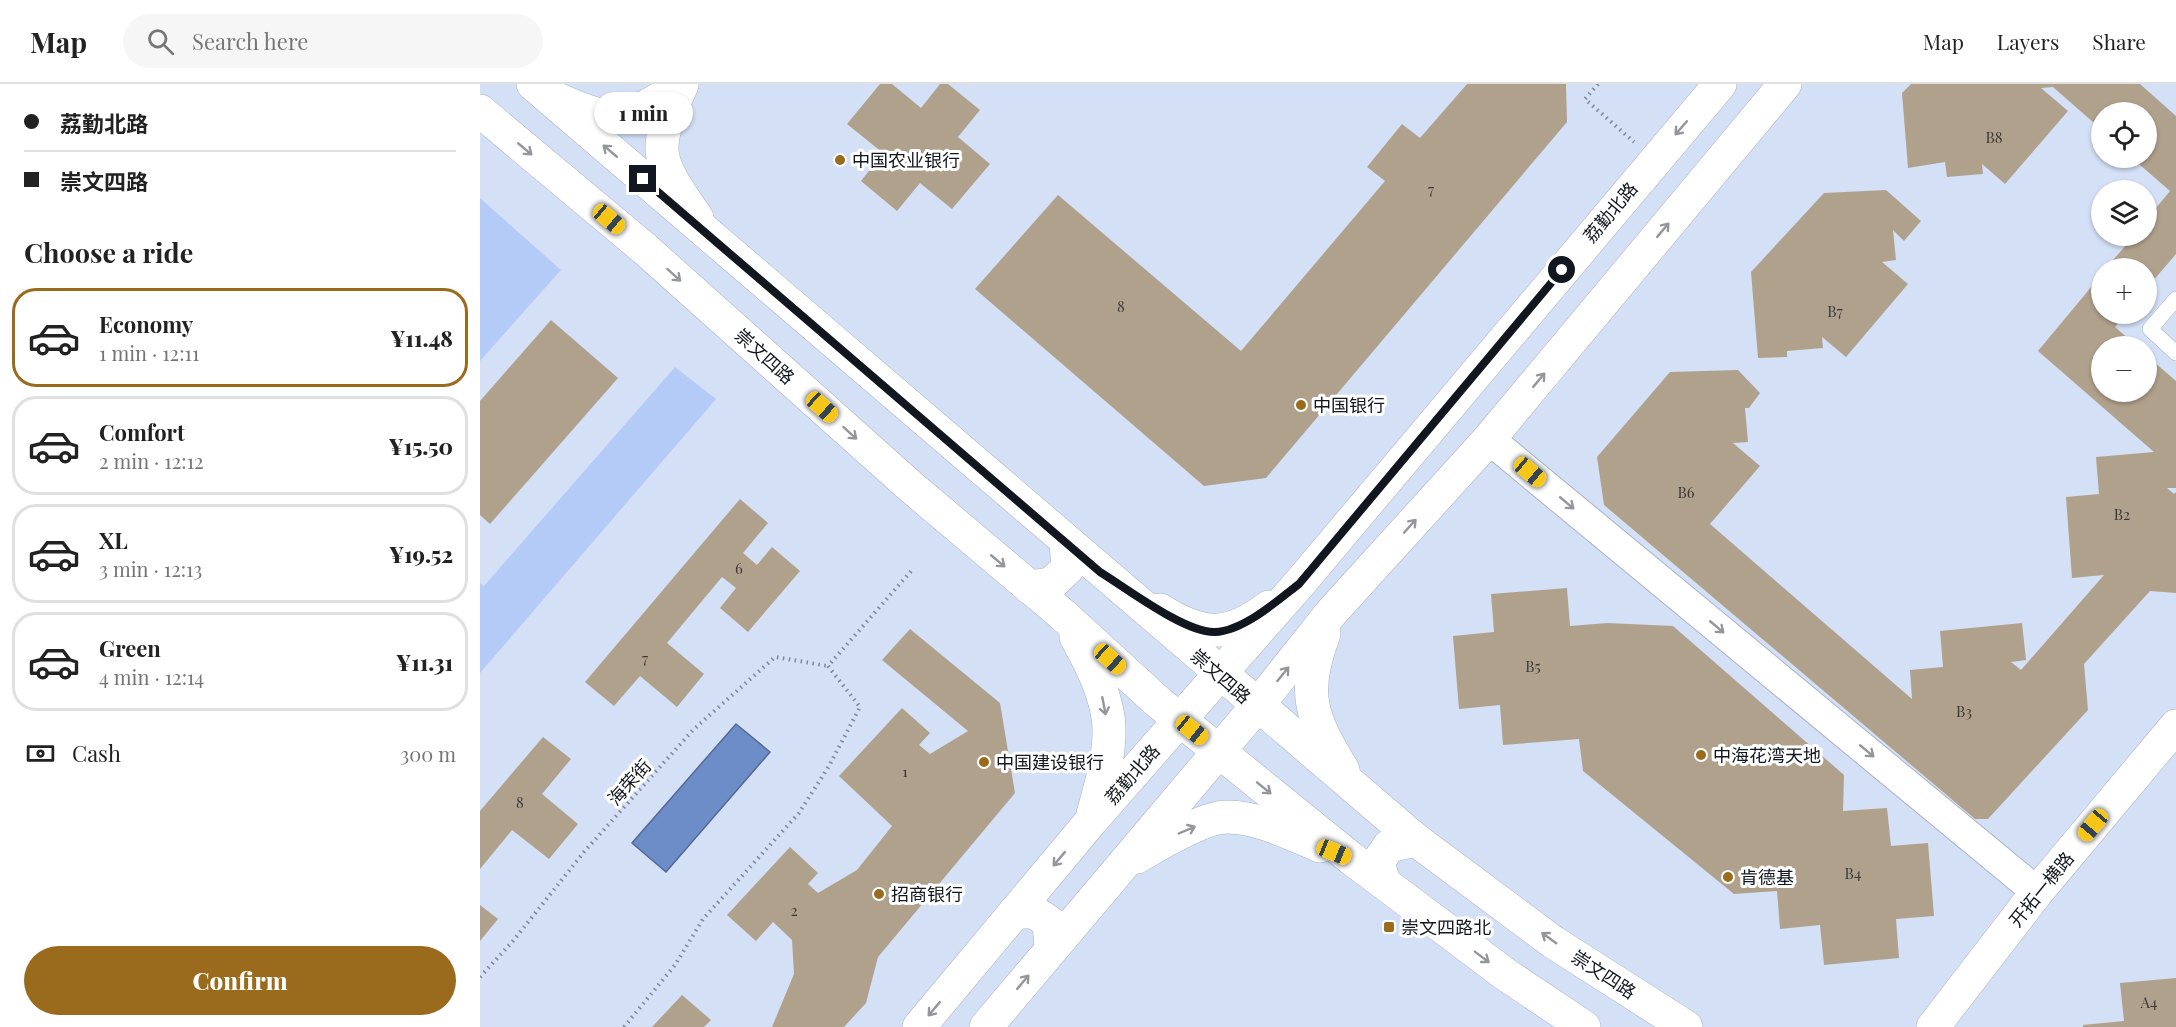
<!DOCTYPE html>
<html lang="en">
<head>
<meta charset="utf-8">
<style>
  body { margin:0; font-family:"Playfair Display","Noto Sans SC",serif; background:#f6f6f6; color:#222; height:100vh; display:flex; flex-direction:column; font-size:22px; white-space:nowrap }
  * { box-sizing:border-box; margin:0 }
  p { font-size:20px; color:#767676 }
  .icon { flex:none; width:33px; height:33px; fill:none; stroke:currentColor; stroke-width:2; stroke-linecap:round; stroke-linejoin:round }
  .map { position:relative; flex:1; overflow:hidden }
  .details { display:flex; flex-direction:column; background:#fff; width:480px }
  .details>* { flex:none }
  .banner { display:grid; align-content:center; height:132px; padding:0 24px; background:#fff }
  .controls { position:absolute; left:1611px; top:18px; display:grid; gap:12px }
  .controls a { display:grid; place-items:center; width:66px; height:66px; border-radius:50%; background:#fff; box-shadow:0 2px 4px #0004; font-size:30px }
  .end { position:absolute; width:27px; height:27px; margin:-14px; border:8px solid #12161e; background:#fff; box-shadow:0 0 0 3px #fff }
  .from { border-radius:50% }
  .bubble { position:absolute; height:42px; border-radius:21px; background:#fff; box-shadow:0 2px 4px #0004; font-size:20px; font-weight:800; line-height:42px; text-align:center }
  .car { position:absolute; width:18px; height:36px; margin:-18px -9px; border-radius:8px; box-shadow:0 0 4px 2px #0007; background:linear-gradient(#f5c518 24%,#345 0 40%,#f5c518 0 76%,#345 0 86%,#f5c518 0) }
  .banner b { display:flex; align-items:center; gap:21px; height:57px; font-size:22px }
  .banner b+b { border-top:2px solid #e0e0e0 }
  .banner i { width:15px; height:15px; background:#222 }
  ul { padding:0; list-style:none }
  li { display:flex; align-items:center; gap:18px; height:99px; margin:0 12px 9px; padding:0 12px; border:3px solid #e0e0e0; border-radius:24px }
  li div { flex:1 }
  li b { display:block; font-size:22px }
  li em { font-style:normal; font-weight:800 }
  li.selected { border-color:#9a6b1c }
  li>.icon { width:54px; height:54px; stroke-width:1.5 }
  h2 { padding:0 24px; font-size:27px; line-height:72px }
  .pay { display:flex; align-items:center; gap:15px; height:66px; padding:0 24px; font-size:22px }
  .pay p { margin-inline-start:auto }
  .button { display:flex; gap:12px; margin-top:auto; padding:12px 24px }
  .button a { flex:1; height:69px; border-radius:36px; background:#9a6b1c; color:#fff; font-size:24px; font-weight:800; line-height:69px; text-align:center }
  header { display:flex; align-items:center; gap:36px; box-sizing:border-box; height:84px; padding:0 30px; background:#fff; border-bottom:2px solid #e0e0e0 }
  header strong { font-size:28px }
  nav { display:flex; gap:33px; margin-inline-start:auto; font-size:21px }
  .search { width:420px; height:54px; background:#f6f6f6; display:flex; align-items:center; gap:15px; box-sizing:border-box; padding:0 21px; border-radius:33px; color:#767676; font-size:22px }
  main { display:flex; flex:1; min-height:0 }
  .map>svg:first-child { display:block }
  .green { fill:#b4cbf7 }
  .water { fill:#6d8dc9; stroke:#526996; stroke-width:1.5 }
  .building { fill:#b0a18d }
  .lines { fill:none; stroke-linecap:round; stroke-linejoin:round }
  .service-casing { stroke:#a7b2c7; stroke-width:16 }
  .minor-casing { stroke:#a7b2c7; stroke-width:32 }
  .tertiary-casing { stroke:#a7b2c7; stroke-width:34 }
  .secondary-casing { stroke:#a7b2c7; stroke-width:34 }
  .path { stroke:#7f8898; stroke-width:4; stroke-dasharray:1.5 4.5; stroke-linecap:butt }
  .service { stroke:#fff; stroke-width:15 }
  .minor { stroke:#fff; stroke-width:30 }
  .tertiary { stroke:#fff; stroke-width:33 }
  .secondary { stroke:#fff; stroke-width:33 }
  .oneway { stroke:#94969a }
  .route { stroke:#12161e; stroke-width:8 }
  .poi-dot { fill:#9a6b1c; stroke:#fff; stroke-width:2 }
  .labels { text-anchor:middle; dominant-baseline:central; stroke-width:6; stroke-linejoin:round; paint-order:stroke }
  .number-label { font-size:15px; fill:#3a393a }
  .poi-label { font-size:18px; fill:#12161e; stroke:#fff; text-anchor:start }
  .street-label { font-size:18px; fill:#12161e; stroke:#fff }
</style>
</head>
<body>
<header>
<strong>Map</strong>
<div class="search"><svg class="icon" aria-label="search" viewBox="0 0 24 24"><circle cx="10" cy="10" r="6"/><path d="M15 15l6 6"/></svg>Search here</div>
<nav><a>Map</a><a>Layers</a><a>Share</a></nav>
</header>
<main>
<section class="details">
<div class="banner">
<b><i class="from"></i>荔勤北路</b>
<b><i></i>崇文四路</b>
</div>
<h2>Choose a ride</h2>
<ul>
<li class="selected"><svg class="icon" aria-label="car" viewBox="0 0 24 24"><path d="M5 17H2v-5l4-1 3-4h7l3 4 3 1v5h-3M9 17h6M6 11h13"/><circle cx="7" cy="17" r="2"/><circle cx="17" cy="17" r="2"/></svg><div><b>Economy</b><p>1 min · 12:11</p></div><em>¥11.48</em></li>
<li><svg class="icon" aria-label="car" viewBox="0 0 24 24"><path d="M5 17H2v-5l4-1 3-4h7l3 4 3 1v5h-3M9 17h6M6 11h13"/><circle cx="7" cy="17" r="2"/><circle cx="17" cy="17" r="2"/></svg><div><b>Comfort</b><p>2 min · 12:12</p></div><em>¥15.50</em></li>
<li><svg class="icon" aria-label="car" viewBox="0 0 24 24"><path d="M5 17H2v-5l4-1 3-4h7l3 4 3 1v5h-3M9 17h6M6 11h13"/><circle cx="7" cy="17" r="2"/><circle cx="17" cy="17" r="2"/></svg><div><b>XL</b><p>3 min · 12:13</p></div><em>¥19.52</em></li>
<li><svg class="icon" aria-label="car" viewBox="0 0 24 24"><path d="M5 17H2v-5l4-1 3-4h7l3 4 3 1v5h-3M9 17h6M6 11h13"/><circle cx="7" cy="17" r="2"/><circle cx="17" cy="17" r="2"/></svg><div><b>Green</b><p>4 min · 12:14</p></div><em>¥11.31</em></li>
</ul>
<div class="pay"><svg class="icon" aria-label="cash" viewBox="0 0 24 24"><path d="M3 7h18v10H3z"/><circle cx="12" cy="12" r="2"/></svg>Cash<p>300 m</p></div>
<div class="button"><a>Confirm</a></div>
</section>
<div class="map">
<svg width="1696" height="943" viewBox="0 0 1696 943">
  <rect width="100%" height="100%" fill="#d4e0f6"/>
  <g class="green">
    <path d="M0 114 81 186 0 277Z"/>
    <path d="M195 283 236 315 0 589V499L4 502Z"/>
  </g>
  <path class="water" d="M256 640 290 668 186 788 152 759Z"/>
  <g class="building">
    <path d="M400 0H412L441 24 460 0H468L500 26 478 53 510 80 472 125 440 99 417 127 381 97 403 69 367 40Z"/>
    <path d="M987 0H1086L1087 38 786 394 724 402 495 205 578 111 761 267 905 97 887 83 922 40 940 54Z"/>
    <path d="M1431 0H1660L1696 32V170L1666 205V184H1626L1654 152H1666V136L1690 107 1652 74H1666V28H1622V46L1573 3 1561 4 1588 27 1525 100 1502 80 1503 90 1467 93 1465 78 1428 84 1422 9Z"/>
    <path d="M1406 106 1441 137 1424 157 1413 146 1416 176 1402 178 1428 200 1366 273 1342 253 1343 264 1307 267V273L1278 274 1271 188 1344 109Z"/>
    <path d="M1622 190V230H1646L1635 243 1657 262H1622V308H1666V271L1696 297V404H1687L1694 410 1696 408V509L1670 507 1604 580 1608 626 1508 735H1495L1124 421 1117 373 1190 288 1258 286 1280 309 1269 324H1265L1268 358 1253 359 1280 382 1230 440 1432 615 1430 586 1463 583 1460 547 1542 539 1546 576 1531 578 1541 586 1624 491 1592 494 1586 413 1619 410 1616 373 1674 368 1558 267Z"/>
    <path d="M71 236 138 294 10 440 0 431V317Z"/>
    <path d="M260 415 288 439 263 469 277 481 292 463 320 487 268 548 240 524 256 504 242 493 187 559 224 590 197 623 160 592 134 622 105 598Z"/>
    <path d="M1087 504 1090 542 1127 539 1193 542 1364 691 1363 727 1407 724 1411 762 1448 759 1454 832 1416 835 1419 874 1344 881 1340 841 1300 845 1297 807 1254 810 1103 687 1099 655 1023 661 1020 621 979 625 973 552 1014 548 1011 510Z"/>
    <path d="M430 545 520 619 535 709 398 873 386 919 364 943H292L314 890 312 856 293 838 276 857 247 831 310 763 338 789 328 800 338 809 377 786 412 742 359 692 422 624 450 649 439 661 450 670 488 647 402 576Z"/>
    <path d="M63 653 91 675 62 710 98 740 69 775 32 746 0 785V727Z"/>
    <path d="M0 821 18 835 0 857Z"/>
    <path d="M1696 894V943H1603V941L1644 937 1640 899Z"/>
    <path d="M202 911 231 936 224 943H172Z"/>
  </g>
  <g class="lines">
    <g class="service-casing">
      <path id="service" d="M1696 215 1670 245 1696 269"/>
    </g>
    <g class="minor-casing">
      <path id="minor" d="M1009 355 1557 808"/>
    </g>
    <g class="tertiary-casing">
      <g id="tertiary">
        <path d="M75 14C140 43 143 37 202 1 171 69 176 74 217 134"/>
        <path d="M535 828H554L569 838 571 864"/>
        <path d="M1453 943 1557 808 1696 642"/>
      </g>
    </g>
    <g class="secondary-casing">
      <g id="secondary">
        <path d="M53 0 936 756 1073 858 1206 943"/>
        <path d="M0 27 165 165 430 402 583 531 678 618 872 775 1025 890 1104 943"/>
        <path d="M549 503 571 500 588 484 586 459"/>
        <path d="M680 526C723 553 748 554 789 523"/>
        <path d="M844 550C821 609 831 634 863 686"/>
        <path d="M596 553C611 580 630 617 629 648 629 676 620 704 613 730"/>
        <path d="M657 773C677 761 724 733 747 733 779 733 811 750 840 762"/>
        <path d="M904 799 898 778 909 762 936 756"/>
        <path d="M439 943 612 736 819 500 1240 0"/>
        <path d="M506 943 777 622 851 529 1009 355 1305 0"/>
      </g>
    </g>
    <g class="path">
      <path d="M1118 0 1105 15 1154 58"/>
      <path d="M0 893 33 857 104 768 213 646 295 573 348 582"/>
      <path d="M144 943 195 881 223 835 319 729 349 682 380 623 348 582 433 485"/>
    </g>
    <use href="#service" class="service"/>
    <use href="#minor" class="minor"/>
    <use href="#tertiary" class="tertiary"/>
    <use href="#secondary" class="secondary"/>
  </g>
  <defs><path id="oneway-shaft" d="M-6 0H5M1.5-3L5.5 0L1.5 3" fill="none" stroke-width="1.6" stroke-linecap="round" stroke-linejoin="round" transform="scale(1.5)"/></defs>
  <g class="oneway">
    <use href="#oneway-shaft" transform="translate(1201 44) rotate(131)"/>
    <use href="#oneway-shaft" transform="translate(45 65) rotate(40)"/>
    <use href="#oneway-shaft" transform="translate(130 67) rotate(-140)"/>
    <use href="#oneway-shaft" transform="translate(1183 146) rotate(-50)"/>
    <use href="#oneway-shaft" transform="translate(194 191) rotate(42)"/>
    <use href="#oneway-shaft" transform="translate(1059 296) rotate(-50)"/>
    <use href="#oneway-shaft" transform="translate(370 349) rotate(42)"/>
    <use href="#oneway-shaft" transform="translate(1087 419) rotate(40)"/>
    <use href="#oneway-shaft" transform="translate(930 442) rotate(-48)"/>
    <use href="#oneway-shaft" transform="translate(518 477) rotate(40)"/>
    <use href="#oneway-shaft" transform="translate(1237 543) rotate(40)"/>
    <use href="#oneway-shaft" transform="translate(803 590) rotate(-51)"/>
    <use href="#oneway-shaft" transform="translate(624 622) rotate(79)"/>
    <use href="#oneway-shaft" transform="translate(1387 667) rotate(40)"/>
    <use href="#oneway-shaft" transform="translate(784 704) rotate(39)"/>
    <use href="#oneway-shaft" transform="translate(707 746) rotate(-23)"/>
    <use href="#oneway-shaft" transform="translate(579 775) rotate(130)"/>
    <use href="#oneway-shaft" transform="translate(1069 854) rotate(-144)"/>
    <use href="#oneway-shaft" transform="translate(1002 873) rotate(37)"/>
    <use href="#oneway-shaft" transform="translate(543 898) rotate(-50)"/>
    <use href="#oneway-shaft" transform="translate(454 925) rotate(130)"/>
  </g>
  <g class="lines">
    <path class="route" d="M163 95 620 488C646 504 705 549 735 548 763 547 797 517 819 500L1082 186"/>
  </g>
  <g class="poi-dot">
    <circle cx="360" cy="76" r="6"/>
    <circle cx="821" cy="321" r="6"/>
    <circle cx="1221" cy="671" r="6"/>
    <circle cx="504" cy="678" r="6"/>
    <circle cx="1248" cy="793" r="6"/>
    <circle cx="399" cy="810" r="6"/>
    <rect x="903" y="837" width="12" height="12" rx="3"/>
  </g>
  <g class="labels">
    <g class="number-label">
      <text x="1514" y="53">B8</text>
      <text x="951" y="105">7</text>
      <text x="641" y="222">8</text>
      <text x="1355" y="227">B7</text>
      <text x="1206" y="408">B6</text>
      <text x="1642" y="430">B2</text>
      <text x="259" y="484">6</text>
      <text x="165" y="574">7</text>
      <text x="1053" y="582">B5</text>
      <text x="1484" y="627">B3</text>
      <text x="425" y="687">1</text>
      <text x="40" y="718">8</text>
      <text x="1373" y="789">B4</text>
      <text x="314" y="826">2</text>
      <text x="1669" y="918">A4</text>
    </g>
    <g class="poi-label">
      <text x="372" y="76">中国农业银行</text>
      <text x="833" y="321">中国银行</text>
      <text x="1233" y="671">中海花湾天地</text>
      <text x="516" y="678">中国建设银行</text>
      <text x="1260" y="793">肯德基</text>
      <text x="411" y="810">招商银行</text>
      <text x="921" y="843">崇文四路北</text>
    </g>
    <g class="street-label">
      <text transform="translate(1130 128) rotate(-50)">荔勤北路</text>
      <text transform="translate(285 272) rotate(42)">崇文四路</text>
      <text transform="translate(741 592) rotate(41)">崇文四路</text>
      <text transform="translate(652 690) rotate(-49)">荔勤北路</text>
      <text transform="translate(149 698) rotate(-48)">海荣街</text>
      <text transform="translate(1561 805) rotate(-51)">开拓一横路</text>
      <text transform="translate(1124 890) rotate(33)">崇文四路</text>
    </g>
  </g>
</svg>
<div class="controls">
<a><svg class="icon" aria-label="locate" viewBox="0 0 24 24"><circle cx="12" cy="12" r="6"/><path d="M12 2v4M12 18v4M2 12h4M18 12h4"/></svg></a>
<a><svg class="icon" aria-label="layers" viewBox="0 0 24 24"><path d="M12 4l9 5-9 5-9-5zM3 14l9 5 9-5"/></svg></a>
<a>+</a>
<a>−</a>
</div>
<i class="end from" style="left:1082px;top:186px"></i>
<i class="end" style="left:163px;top:95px"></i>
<div class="bubble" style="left:114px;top:8px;width:99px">1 min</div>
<i class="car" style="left:129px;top:135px;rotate:130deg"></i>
<i class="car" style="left:342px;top:323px;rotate:132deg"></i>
<i class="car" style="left:1050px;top:388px;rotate:130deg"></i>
<i class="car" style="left:630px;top:575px;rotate:132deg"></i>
<i class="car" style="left:712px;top:646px;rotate:129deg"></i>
<i class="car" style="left:1613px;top:741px;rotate:220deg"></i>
<i class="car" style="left:854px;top:768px;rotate:112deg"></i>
</div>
</main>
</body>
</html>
